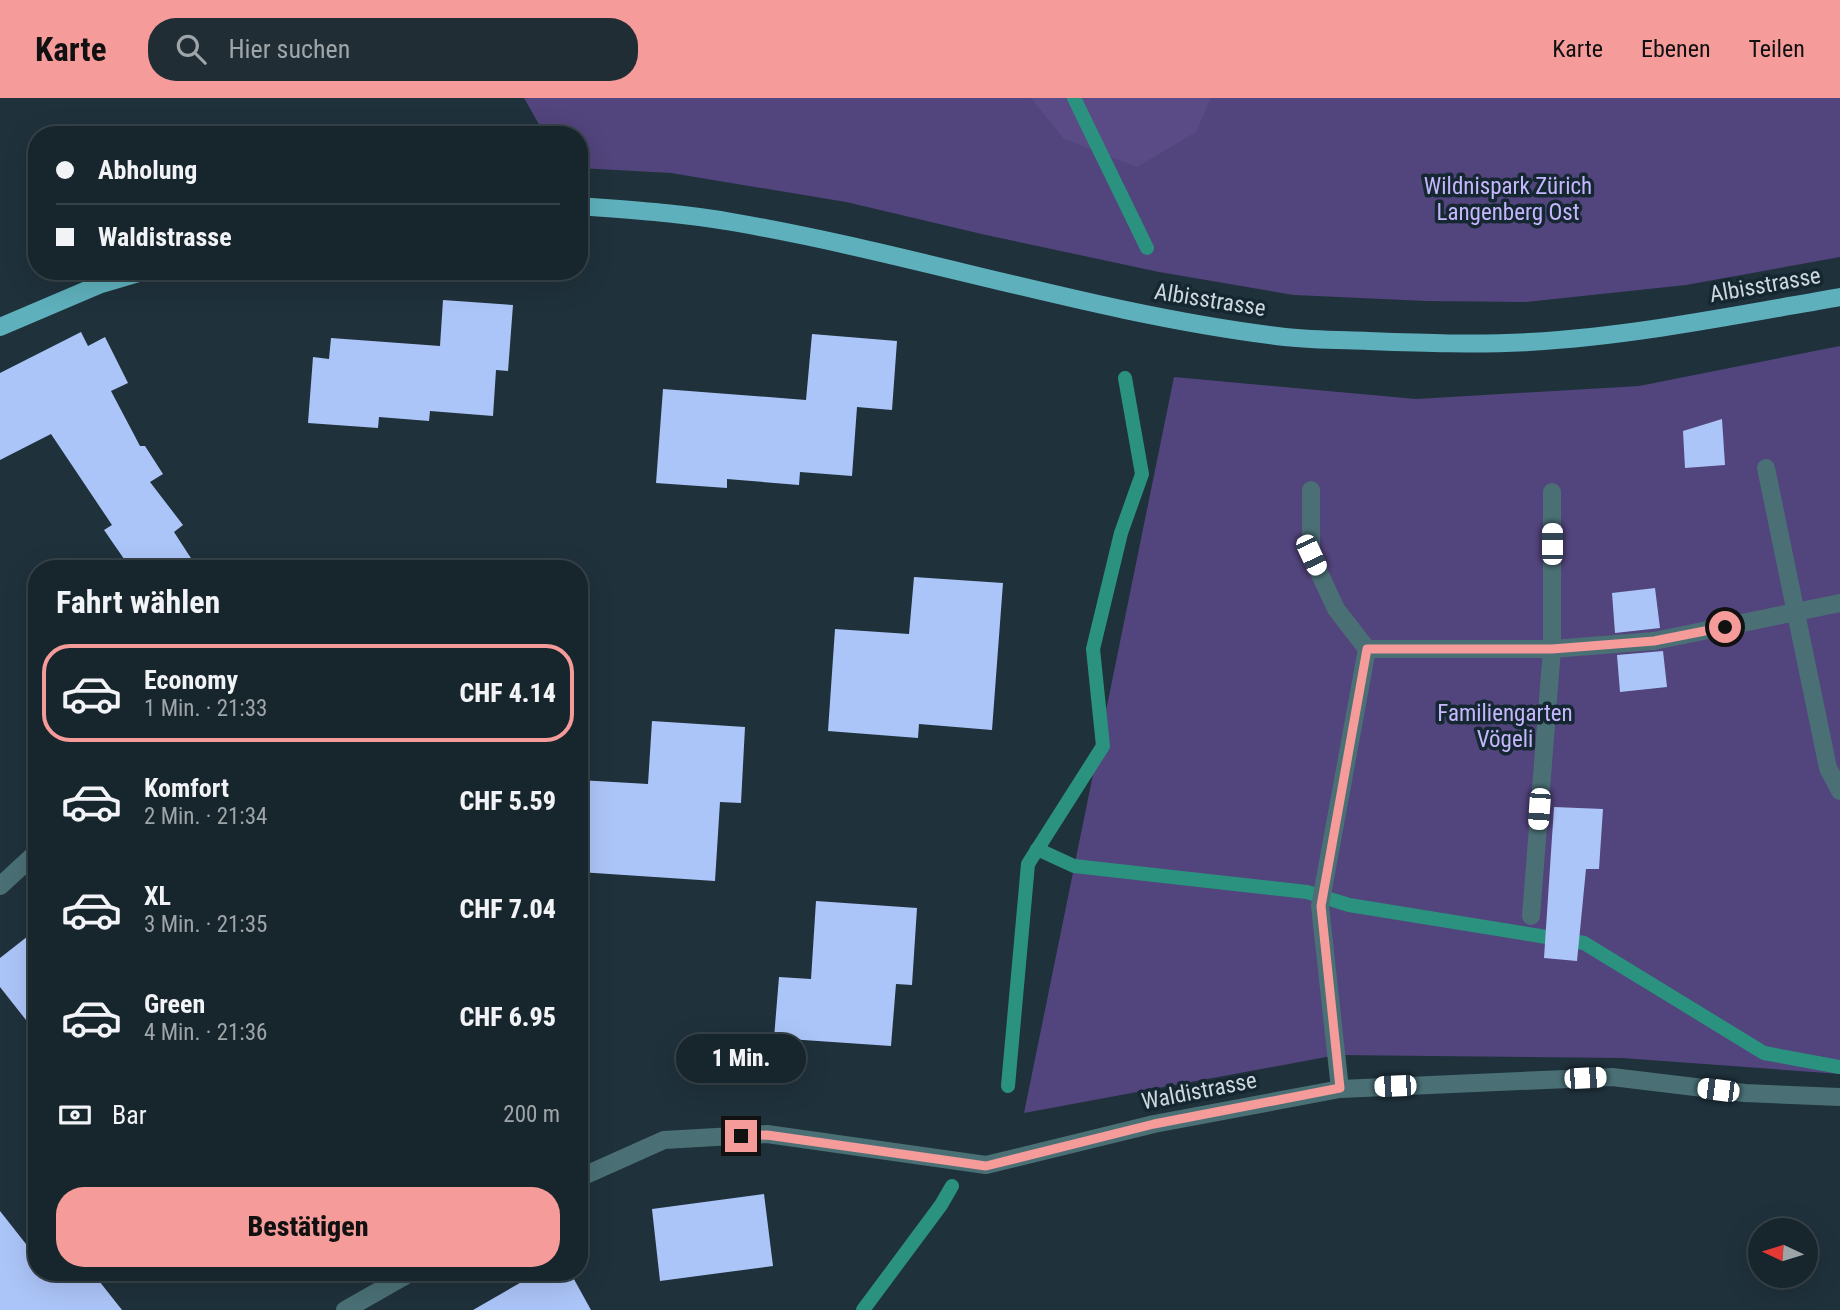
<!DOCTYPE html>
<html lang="de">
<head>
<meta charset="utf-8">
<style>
  body { margin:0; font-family:"Roboto Condensed",sans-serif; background:#202d34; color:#f1f3f6; height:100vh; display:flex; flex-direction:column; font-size:26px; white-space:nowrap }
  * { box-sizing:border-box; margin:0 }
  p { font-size:23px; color:#9ea5a9 }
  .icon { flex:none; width:38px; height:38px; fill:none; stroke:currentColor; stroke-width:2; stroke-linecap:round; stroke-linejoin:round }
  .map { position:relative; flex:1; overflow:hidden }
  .side { position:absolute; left:28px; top:462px; width:560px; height:721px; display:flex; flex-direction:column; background:#17252c; border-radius:28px; box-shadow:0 7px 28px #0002,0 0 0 2px #364248 }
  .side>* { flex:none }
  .hud { position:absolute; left:28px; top:28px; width:560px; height:154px; border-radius:28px; box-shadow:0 7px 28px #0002,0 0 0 2px #364248; display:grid; align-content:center; height:154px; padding:0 28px; background:#17252c }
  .needle { width:46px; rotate:274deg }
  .buttons { position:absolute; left:1748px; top:1120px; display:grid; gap:14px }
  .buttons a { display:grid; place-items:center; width:70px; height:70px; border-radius:50%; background:#17252c; box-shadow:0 7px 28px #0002,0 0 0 2px #364248; font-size:35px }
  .end { position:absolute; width:32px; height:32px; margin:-16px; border:9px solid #f59b9a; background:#111; box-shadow:0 0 0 4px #111 }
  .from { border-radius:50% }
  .bubble { position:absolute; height:49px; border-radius:24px; background:#17252c; box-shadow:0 7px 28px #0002,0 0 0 2px #364248; font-size:23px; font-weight:800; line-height:49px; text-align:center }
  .car { position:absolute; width:21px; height:42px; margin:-21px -10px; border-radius:9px; box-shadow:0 0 5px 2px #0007; background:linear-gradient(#fff 24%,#345 0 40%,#fff 0 76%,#345 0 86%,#fff 0) }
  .hud b { display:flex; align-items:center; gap:24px; height:66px; font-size:26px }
  .hud b+b { border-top:2px solid #364248 }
  .hud i { width:18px; height:18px; background:#f1f3f6 }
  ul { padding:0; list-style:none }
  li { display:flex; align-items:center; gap:21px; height:98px; margin:0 14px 10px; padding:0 14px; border:4px solid transparent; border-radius:28px }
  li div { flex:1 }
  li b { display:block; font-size:26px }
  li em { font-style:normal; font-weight:800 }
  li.active { border-color:#f59b9a }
  li>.icon { width:63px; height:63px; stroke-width:1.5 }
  h2 { padding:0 28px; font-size:32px; line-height:84px }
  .pay { display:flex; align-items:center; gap:18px; height:77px; padding:0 28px; font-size:26px }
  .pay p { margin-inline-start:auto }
  .cta { display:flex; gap:14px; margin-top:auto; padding:14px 28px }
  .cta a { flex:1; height:80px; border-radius:28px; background:#f59b9a; color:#111; font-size:28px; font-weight:800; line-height:80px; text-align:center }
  header { display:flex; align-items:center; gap:42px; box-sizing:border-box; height:98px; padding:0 35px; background:#f59b9a; color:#111 }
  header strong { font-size:33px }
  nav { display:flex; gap:38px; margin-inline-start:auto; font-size:24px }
  .search { width:490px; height:63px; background:#202d34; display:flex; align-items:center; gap:18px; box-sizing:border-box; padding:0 24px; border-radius:28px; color:#9ea5a9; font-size:26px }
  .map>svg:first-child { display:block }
  .green { fill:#52447c }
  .forest { fill:#5a4b87 }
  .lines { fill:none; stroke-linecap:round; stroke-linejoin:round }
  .stream { stroke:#2b927f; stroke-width:14 }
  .building { fill:#acc5f8 }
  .minor { stroke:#4a7075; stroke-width:18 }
  .major { stroke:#5eb0bc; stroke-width:18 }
  .route { stroke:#f59b9a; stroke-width:9 }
  .labels { text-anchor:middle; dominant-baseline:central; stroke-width:7; stroke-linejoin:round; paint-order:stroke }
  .park-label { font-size:23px; fill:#c5b6fe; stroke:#152731 }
  .street-label { font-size:23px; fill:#cdd7de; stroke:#152731 }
</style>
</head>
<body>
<header>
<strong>Karte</strong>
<div class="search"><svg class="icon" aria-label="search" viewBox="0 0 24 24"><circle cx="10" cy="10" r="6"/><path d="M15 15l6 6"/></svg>Hier suchen</div>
<nav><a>Karte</a><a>Ebenen</a><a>Teilen</a></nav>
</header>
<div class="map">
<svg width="1840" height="1212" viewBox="0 0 1840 1212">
  <rect width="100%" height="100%" fill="#1f313b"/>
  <g class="green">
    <path d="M524 0H1840V159L1686 187 1526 204 1426 203 1294 197 1159 174 986 137 846 104 671 75 579 70V37H545Z"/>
    <path d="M1840 248V976L1622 960 1337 957 1024 1015 1174 279 1416 301 1639 288Z"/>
  </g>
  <path class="forest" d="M1031 0H1211L1196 34 1137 69 1064 41Z"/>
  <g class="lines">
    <g class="stream">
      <path d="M1074 0 1147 150"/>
      <path d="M1037 751 1074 768 1307 794 1349 807 1584 845 1764 955 1840 969"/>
      <path d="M1008 988 1028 766 1103 648 1093 551 1121 435 1142 376 1125 280"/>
      <path d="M863 1212 941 1107 952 1088"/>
    </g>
  </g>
  <g class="building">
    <path d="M443 202 513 207 508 273 496 272 493 318 430 313 429 323 379 319 378 330 308 325 313 259 329 261 331 240 440 248Z"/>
    <path d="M81 234 88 248 105 239 128 285 111 293 140 348H145L163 376 150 384 183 427 174 434 198 471H131L104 432 112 427 51 336 0 362V275Z"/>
    <path d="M812 236 897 243 892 312 857 309 852 378 800 374 799 387 727 381V390L656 385 663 291 806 302Z"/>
    <path d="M1722 321 1725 367 1685 370 1683 333Z"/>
    <path d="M914 479 1003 485 992 632 919 626 918 640 828 633 835 531 909 536Z"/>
    <path d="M1655 490 1660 530 1615 535 1612 495Z"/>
    <path d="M1663 553 1667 589 1620 594 1617 557Z"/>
    <path d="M652 623 745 629 741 705 720 704 715 783 579 774V682L648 686Z"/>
    <path d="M1554 709 1603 711 1599 771H1586L1577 863 1544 860Z"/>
    <path d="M816 803 917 810 912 887 896 886 891 948 774 940 779 879 811 881Z"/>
    <path d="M37 831V936L0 889V860Z"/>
    <path d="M764 1096 773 1168 660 1183 652 1111Z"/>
    <path d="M0 1113 37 1160V1174H92L122 1212H0Z"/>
    <path d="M539 1174H570L591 1212H473Z"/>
  </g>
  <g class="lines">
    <g class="minor">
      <path d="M1766 370 1828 670 1840 693"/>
      <path d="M1311 392V457L1336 511 1367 551"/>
      <path d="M0 788 37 754"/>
      <path d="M1531 818 1552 551V394"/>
      <path d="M1340 991 1320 808 1367 551H1552L1654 543 1840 505"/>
      <path d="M579 1080 664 1042 767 1036 986 1067 1154 1026 1340 991 1612 979 1745 995 1840 999"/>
      <path d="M345 1212 412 1174"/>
    </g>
    <g class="major">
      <path d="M579 108C630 112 682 115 732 124 918 156 1098 217 1285 239 1313 242 1341 242 1368 243 1422 245 1476 247 1529 244 1633 238 1737 217 1840 199"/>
      <path d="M0 229 101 186 145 173"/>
    </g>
  </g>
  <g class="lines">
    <path class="route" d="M741 1038 767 1037 986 1068 1154 1026 1340 990 1321 808 1367 551H1552L1654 543 1725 529"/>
  </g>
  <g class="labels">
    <g class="park-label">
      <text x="1508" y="88">Wildnispark Zürich<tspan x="1508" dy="26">Langenberg Ost</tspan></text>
      <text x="1505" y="615">Familiengarten<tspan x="1505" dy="26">Vögeli</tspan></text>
    </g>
    <g class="street-label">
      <text transform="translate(1765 187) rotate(-10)">Albisstrasse</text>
      <text transform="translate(1210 202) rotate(9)">Albisstrasse</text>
      <text transform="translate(1199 993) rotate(-11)">Waldistrasse</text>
    </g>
  </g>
</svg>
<div class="buttons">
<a><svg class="needle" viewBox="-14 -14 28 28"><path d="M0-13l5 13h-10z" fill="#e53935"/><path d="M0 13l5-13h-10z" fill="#9ea5a9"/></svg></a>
</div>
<i class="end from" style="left:1725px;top:529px"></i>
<i class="end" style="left:741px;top:1038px"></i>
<div class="bubble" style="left:676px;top:936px;width:130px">1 Min.</div>
<i class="car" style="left:1552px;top:446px;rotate:0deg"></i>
<i class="car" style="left:1311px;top:457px;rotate:155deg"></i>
<i class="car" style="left:1539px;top:711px;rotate:184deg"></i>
<i class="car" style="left:1585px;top:980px;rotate:87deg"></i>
<i class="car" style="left:1395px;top:988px;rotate:268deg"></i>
<i class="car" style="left:1718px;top:992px;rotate:277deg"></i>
<div class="hud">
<b><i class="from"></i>Abholung</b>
<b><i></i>Waldistrasse</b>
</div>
<section class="side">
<h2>Fahrt wählen</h2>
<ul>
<li class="active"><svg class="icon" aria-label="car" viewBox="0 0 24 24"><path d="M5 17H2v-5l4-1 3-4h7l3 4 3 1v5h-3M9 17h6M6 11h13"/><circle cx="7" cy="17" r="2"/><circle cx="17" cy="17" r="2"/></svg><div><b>Economy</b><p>1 Min. · 21:33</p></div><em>CHF 4.14</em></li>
<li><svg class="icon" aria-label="car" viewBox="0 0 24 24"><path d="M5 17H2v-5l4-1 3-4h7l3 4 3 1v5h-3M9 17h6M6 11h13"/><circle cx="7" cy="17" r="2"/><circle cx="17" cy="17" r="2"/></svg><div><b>Komfort</b><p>2 Min. · 21:34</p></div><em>CHF 5.59</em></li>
<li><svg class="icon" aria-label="car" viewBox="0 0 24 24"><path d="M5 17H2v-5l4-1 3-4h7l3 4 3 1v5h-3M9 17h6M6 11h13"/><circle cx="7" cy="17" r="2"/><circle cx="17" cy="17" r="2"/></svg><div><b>XL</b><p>3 Min. · 21:35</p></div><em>CHF 7.04</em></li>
<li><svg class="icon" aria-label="car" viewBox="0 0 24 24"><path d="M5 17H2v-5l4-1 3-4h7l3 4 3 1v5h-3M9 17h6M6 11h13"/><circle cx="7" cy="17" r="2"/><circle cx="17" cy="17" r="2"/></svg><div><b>Green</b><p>4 Min. · 21:36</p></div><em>CHF 6.95</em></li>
</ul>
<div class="pay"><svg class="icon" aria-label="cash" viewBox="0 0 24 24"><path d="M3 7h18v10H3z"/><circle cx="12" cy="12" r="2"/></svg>Bar<p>200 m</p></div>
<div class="cta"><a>Bestätigen</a></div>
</section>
</div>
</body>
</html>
